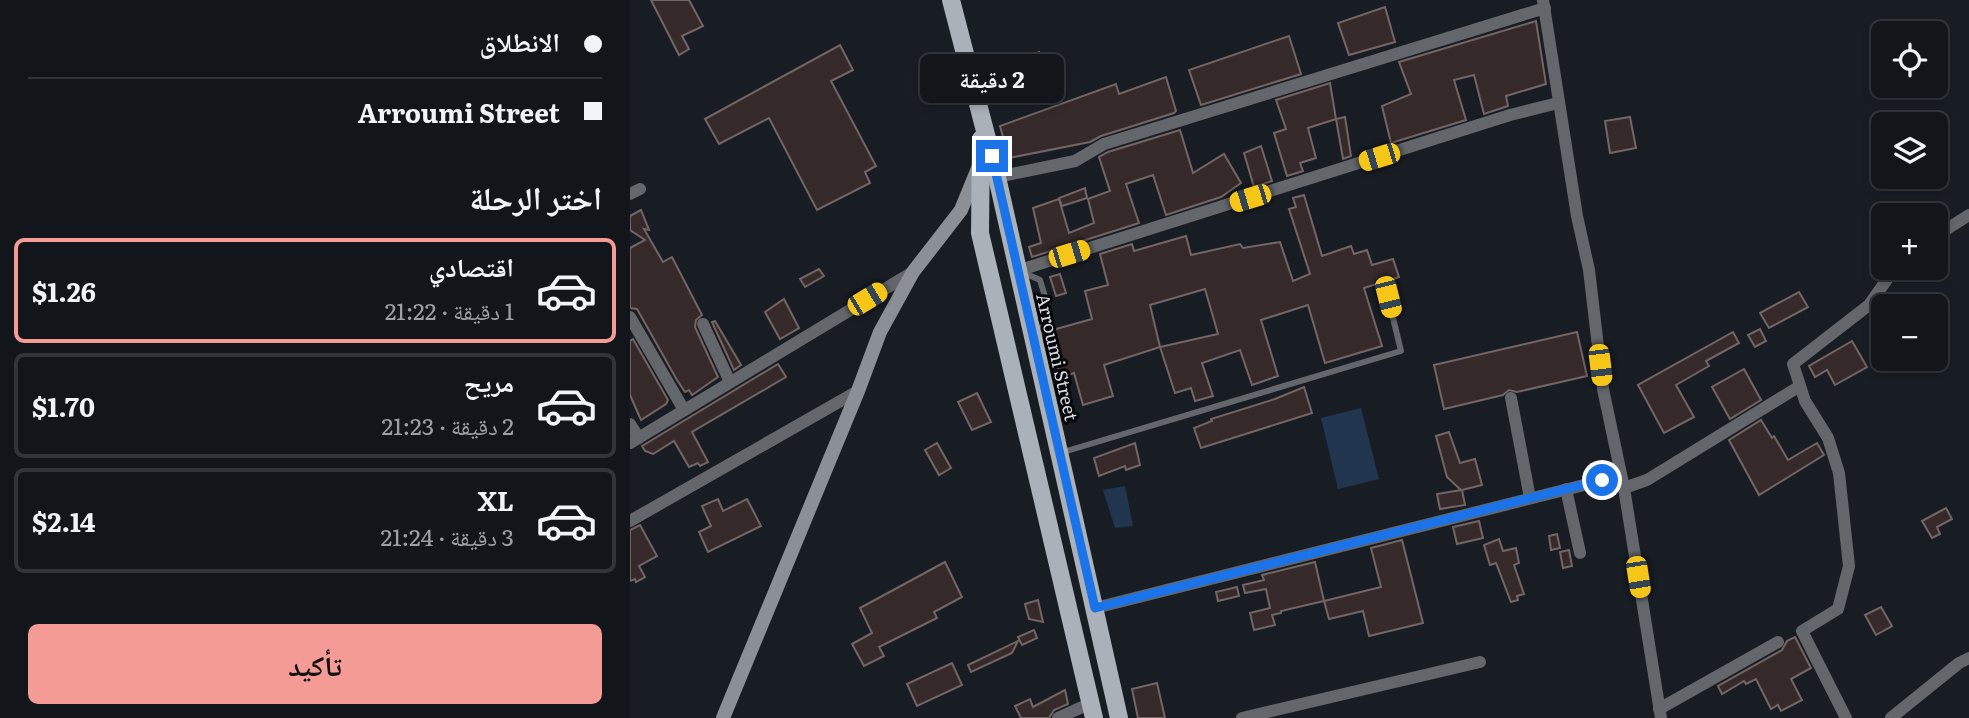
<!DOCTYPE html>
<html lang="ar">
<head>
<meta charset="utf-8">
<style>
  body { margin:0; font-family:Literata,"Noto Naskh Arabic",serif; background:#1f2328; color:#f1f3f6; direction:rtl; height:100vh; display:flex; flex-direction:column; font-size:26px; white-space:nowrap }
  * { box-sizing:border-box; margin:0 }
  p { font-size:23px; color:#9c9fa3 }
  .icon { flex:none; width:38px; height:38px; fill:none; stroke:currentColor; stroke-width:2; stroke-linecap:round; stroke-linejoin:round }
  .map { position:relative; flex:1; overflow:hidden; direction:ltr }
  .drawer { display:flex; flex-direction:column; background:#12161b; width:630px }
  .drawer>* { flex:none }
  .banner { display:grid; align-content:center; height:154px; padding:0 28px; background:#12161b }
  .buttons { position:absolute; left:1241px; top:21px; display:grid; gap:14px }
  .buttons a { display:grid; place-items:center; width:77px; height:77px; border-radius:10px; background:#12161b; box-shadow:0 4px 10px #0003,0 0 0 2px #31353a; font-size:35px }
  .end { position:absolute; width:32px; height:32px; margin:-16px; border:9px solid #1a73e8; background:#fff; box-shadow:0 0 0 4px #fff }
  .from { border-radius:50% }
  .bubble { position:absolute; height:49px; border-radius:10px; background:#12161b; box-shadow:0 4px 10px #0003,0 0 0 2px #31353a; font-size:23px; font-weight:700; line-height:49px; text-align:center; direction:rtl }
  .car { position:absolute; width:21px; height:42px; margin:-21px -10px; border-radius:9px; box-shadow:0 0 5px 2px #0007; background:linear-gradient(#f5c518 24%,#345 0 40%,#f5c518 0 76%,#345 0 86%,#f5c518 0) }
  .banner b { display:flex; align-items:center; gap:24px; height:66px; font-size:26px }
  .banner b+b { border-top:2px solid #31353a }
  .banner i { width:18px; height:18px; background:#f1f3f6 }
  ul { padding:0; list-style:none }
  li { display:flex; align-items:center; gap:21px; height:105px; margin:0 14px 10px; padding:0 14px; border:4px solid #31353a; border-radius:10px }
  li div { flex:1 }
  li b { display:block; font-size:26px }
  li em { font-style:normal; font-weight:700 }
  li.selected { border-color:#f59b96 }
  li>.icon { width:63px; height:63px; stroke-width:1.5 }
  h2 { padding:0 28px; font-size:32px; line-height:84px }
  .cta { display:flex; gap:14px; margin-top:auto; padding:14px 28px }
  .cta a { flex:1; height:80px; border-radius:10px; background:#f59b96; color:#111; font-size:28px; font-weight:700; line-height:80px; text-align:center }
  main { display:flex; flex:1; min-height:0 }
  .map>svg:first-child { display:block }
  .green { fill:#21354f }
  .building { fill:#352a29; stroke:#726564; stroke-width:2; fill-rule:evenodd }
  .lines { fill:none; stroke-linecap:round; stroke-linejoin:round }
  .lane { stroke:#63666a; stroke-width:6 }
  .street { stroke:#63666a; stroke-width:12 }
  .secondary { stroke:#8b9096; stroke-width:14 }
  .primary { stroke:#aab1b9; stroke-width:18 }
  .route { stroke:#1a73e8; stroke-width:9 }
  .labels { text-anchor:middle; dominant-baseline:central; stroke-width:6; stroke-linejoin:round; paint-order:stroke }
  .street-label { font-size:18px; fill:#d7dbe0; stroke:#05070a }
</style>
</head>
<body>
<main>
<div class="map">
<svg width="1339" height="718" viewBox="0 0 1339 718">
  <rect width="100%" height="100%" fill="#181d24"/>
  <g class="green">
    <path d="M731 408 749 479 708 489 691 418Z"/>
    <path d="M495 486 503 526 485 528 473 490Z"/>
  </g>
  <g class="building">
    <path d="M21 0H59L73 26 52 36 59 49 49 55Z"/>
    <path d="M755 7 765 42 719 55 708 23Z"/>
    <path d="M906 21 916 84 876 96 878 106 854 114 844 75 824 80 836 120 761 143 752 106 781 94 769 62Z"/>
    <path d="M659 36 671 74 571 105 559 70Z"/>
    <path d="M210 45 223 70 201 81 246 166 235 172 240 183 187 210 139 118 89 144 75 119Z"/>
    <path d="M409 52 415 86 364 98 357 72Z"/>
    <path d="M536 77 546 111 544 113 471 136 460 142 379 158 370 126 486 84 489 94Z"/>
    <path d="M700 83 706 119 678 128 686 158 670 163 673 171 657 176 644 133 656 129 646 100Z"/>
    <path d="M715 117 721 156 713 159 706 119Z"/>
    <path d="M1000 117 1006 148 980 153 975 121Z"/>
    <path d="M550 130 563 173 594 154 611 183 591 197 536 215 523 175 496 184 509 223 402 257 399 247 411 243 403 208 429 199 439 233 464 223 458 199 480 191 469 157 478 152Z"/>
    <path d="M631 146 642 181 624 187 614 153Z"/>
    <path d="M455 188 457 198 432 206 429 198Z"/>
    <path d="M674 195 692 256 721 246 724 254 737 250 742 265 763 259 769 277 734 288 752 346 695 363 678 305 631 320 648 376 622 385 610 350 572 363 583 396 565 401 561 388 545 393 530 347 474 365 483 396 453 405 444 373 430 378 419 331 462 319 455 291 478 285 470 254 502 244 504 251 556 236 561 255 610 244 613 248 650 242 663 281 680 274 659 209 666 207 663 198ZM575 289 588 334 530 347 520 305Z"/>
    <path d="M11 210 19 230 14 229 33 262 42 257 72 315 66 320 65 327 88 377 62 395 59 390 55 392 47 380 7 309 0 308V248L15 240 0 230V216Z"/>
    <path d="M189 269 194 276 175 287 170 279Z"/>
    <path d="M430 274 436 293 426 296 420 277Z"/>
    <path d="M1169 292 1178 307 1139 328 1130 313Z"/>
    <path d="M154 299 169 328 150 339 135 312Z"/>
    <path d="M85 321 111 365 104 370 82 322Z"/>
    <path d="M1130 329 1136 341 1125 347 1118 335Z"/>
    <path d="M947 332 957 376 887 392 879 390 873 395 814 409 804 365Z"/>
    <path d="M1103 332 1109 343 1076 361 1079 366 1046 385 1064 417 1034 433 1008 385Z"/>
    <path d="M3 339 38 400 36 404 11 420 0 395V341Z"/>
    <path d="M1222 341 1237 367 1205 385 1197 370 1185 377 1179 366Z"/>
    <path d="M148 364 156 377 62 432 78 462 70 466 68 463 59 467 44 441 23 454 15 451 12 446Z"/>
    <path d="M1114 369 1131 400 1100 419 1082 387Z"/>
    <path d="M674 387 682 413 571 448 564 428 582 421 581 419 645 399Z"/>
    <path d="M347 393 361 422 342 430 328 402Z"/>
    <path d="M1131 420 1142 438 1144 436 1158 460 1187 443 1194 455 1129 495 1099 440Z"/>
    <path d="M819 432 830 463 845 459 852 485 832 490 835 505 810 509 807 494 831 490 817 477 806 436Z"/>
    <path d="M307 443 321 468 309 475 295 450Z"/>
    <path d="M505 443 510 465 496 470 495 466 469 476 464 458Z"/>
    <path d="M88 499 93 511 117 499 131 526 78 552 69 532 81 526 72 506Z"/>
    <path d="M1316 508 1322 519 1307 527 1310 534 1302 538 1292 521Z"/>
    <path d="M849 521 853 538 827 544 823 527Z"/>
    <path d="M10 525 27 556 9 566 15 577 6 582 5 579 0 581V530Z"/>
    <path d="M927 534 930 548 921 550 919 536Z"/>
    <path d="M869 539 873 551 886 548 889 563 884 565 894 594 887 596 888 600 881 602 866 563 860 565 854 545Z"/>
    <path d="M772 540 793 623 739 636 733 611 699 619 694 601 751 587 741 548Z"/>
    <path d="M939 550 942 566 933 568 930 552Z"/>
    <path d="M315 562 332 597 304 612 307 618 249 647 254 656 234 666 222 644 242 633 230 608Z"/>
    <path d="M685 562 694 601 651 611V613L642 615 645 625 624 630 620 613 640 608 636 589 615 593 613 585 634 580 632 575Z"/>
    <path d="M607 587 609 596 588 601 586 592Z"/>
    <path d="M408 600 413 622 399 619 395 604Z"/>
    <path d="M1251 607 1262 626 1246 635 1235 615Z"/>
    <path d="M404 630 407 638 392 645 388 637Z"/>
    <path d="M1165 637 1181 668 1161 679 1172 700 1151 711 1148 705 1141 709 1126 679 1116 684 1114 681 1092 694 1088 686 1152 650 1157 641Z"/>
    <path d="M388 641 382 653 341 672 338 665Z"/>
    <path d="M322 663 332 685 287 706 277 684Z"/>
    <path d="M527 683 535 718H508L502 689Z"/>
    <path d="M435 690 438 704 424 710 419 718H391L385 706 400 699 403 707Z"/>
  </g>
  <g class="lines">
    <g class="lane">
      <path d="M392 272 410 280C419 311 423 311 406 339"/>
      <path d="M430 453 771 351 758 297"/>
    </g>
    <g class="street">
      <path d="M913 0 947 216 959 270 973 389 994 488 1031 718"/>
      <path d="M367 177 445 161 474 144 915 8"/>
      <path d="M0 194 10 189"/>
      <path d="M1306 236 1339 215"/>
      <path d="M387 271 880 115 928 103"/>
      <path d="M0 317 54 410"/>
      <path d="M73 324 100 382"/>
      <path d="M881 398 900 498"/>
      <path d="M0 424 9 438"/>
      <path d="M0 443 283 272"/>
      <path d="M994 488 1017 480 1170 386"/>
      <path d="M936 489 950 553"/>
      <path d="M0 521 228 391"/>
      <path d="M465 608 990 476"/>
      <path d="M1029 709 1148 642"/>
      <path d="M428 718 461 703"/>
      <path d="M612 718 850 662"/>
      <path d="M1216 718 1172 631 1208 609 1219 566 1209 473 1198 438 1175 401 1163 364 1239 305 1265 268"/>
      <path d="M1261 718 1329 663 1339 658"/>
    </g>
    <path class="secondary" d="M93 718 228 391 250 332 283 272 331 210 349 166"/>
    <g class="primary">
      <path d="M321 0 367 177 489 718"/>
      <path d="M351 139 350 233 464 718"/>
    </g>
  </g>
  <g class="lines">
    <path class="route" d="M362 156 465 608 972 480"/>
  </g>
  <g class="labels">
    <g class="street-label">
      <text transform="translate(428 357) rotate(77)">Arroumi Street</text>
    </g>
  </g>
</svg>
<div class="buttons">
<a><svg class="icon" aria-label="locate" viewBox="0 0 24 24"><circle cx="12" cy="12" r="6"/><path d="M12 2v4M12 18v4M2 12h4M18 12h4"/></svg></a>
<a><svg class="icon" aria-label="layers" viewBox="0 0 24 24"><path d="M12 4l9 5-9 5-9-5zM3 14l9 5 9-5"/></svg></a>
<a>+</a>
<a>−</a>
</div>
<i class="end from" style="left:972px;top:480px"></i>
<i class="end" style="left:362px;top:156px"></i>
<div class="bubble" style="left:290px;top:54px;width:144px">2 دقيقة</div>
<i class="car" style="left:749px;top:157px;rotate:253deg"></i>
<i class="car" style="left:620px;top:198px;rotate:253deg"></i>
<i class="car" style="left:439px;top:254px;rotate:73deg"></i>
<i class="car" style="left:758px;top:297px;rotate:166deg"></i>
<i class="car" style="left:237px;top:299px;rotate:59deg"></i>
<i class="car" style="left:970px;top:365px;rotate:173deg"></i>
<i class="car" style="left:1008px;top:577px;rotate:171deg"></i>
</div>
<section class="drawer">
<div class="banner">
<b><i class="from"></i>الانطلاق</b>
<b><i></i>Arroumi Street</b>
</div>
<h2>اختر الرحلة</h2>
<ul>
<li class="selected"><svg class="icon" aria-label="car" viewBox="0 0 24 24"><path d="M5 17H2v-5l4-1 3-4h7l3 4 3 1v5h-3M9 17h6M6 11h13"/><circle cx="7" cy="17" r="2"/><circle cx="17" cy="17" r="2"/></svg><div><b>اقتصادي</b><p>1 دقيقة · 21:22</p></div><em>$1.26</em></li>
<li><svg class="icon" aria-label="car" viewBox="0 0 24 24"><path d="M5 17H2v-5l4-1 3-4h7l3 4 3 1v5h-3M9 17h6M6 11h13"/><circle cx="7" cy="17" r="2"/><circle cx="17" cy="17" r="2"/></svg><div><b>مريح</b><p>2 دقيقة · 21:23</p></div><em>$1.70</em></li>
<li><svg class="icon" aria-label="car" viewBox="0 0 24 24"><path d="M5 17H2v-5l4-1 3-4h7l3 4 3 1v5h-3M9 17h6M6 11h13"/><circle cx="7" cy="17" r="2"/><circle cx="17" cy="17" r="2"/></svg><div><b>XL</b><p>3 دقيقة · 21:24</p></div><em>$2.14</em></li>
</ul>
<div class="cta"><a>تأكيد</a></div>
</section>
</main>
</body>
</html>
